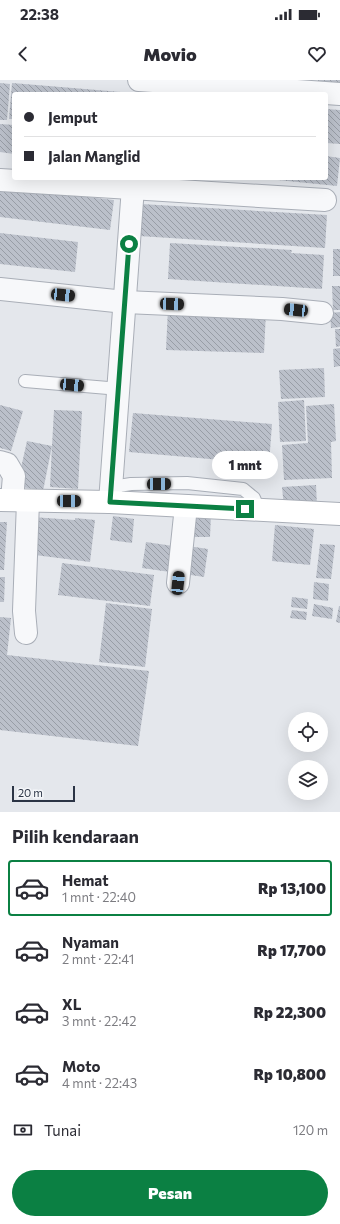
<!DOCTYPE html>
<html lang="id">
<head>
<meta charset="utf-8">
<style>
  body { margin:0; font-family:Commissioner,sans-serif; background:#f2f2f3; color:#2b2b33; height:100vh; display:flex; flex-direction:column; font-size:15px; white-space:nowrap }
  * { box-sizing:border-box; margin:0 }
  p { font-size:13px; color:#7c7c81 }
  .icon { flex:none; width:22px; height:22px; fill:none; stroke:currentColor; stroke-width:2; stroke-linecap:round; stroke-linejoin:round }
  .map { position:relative; height:732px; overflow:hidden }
  .sheet { display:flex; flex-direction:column; background:#fff; flex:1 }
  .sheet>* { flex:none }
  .top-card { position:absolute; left:12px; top:12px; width:316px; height:88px; border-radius:4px; box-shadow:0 4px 16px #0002; display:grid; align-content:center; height:88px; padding:0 12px; background:#fff }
  .fabs { position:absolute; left:288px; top:632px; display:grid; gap:8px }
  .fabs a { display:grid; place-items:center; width:40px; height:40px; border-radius:50%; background:#fff; box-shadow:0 4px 16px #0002; font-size:20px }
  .scale { position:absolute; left:12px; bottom:10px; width:63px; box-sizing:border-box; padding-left:4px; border:2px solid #2b3445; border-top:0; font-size:11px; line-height:14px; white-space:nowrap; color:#2b3445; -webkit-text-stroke:3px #f4f6f9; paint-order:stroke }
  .end { position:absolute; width:18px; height:18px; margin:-9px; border:5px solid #0b8043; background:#fff; box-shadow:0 0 0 2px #fff }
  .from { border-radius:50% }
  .bubble { position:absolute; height:28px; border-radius:14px; background:#fff; box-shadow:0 4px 16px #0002; font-size:13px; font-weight:800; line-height:28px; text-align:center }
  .car { position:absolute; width:12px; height:24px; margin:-12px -6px; border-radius:5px; box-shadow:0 0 3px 1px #0007; background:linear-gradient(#222 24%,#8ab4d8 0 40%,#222 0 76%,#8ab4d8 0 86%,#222 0) }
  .top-card b { display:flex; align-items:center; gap:14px; height:38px; font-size:15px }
  .top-card b+b { border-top:1px solid #e1e1e2 }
  .top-card i { width:10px; height:10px; background:#2b2b33 }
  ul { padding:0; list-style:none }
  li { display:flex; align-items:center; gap:12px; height:56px; margin:0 8px 6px; padding:0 4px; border:2px solid transparent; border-radius:4px }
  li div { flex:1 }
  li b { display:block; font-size:15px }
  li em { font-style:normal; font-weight:800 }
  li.active { border-color:#0b8043 }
  li>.icon { width:36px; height:36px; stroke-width:1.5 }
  h2 { padding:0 12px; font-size:18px; line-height:48px }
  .pay { display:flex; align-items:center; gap:10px; height:44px; padding:0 12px; font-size:15px }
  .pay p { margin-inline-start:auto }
  .action { display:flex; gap:8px; margin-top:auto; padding:8px 12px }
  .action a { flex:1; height:46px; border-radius:24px; background:#0b8043; color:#fff; font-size:16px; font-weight:800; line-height:46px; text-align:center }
  .status { display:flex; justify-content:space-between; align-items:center; height:28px; padding:0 20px; background:#fff; direction:ltr }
  .status svg { height:11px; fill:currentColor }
  header { display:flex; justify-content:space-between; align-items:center; height:52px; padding:0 12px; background:#fff; font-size:18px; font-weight:800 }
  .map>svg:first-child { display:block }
  .building { fill:url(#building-back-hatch) }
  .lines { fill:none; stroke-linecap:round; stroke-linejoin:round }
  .lane-casing { stroke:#a9aeb7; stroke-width:14 }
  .street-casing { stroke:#a9aeb7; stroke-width:24 }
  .secondary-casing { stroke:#a9aeb7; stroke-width:24 }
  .lane { stroke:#f7f8fa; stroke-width:12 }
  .street { stroke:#f7f8fa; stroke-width:22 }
  .secondary { stroke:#fff; stroke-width:22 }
  .route { stroke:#0b8043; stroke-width:5 }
</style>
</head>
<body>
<div class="status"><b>22:38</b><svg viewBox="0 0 49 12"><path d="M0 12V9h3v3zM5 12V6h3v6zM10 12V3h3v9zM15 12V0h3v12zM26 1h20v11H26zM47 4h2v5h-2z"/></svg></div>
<header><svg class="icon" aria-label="back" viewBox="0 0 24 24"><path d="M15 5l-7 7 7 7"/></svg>Movio<svg class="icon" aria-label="heart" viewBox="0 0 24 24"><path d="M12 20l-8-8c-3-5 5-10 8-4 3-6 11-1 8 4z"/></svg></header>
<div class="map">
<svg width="340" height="732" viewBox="0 0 340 732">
  <defs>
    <pattern id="building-back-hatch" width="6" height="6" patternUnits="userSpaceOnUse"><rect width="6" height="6" fill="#bbc0ca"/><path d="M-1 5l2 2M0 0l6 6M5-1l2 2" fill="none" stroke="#989da6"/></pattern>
  </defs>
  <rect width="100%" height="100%" fill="#e4e7ec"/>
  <g class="building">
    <path d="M318 0H340V4L318 2Z"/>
    <path d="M0 3 10 4 7 40H0Z"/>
    <path d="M12 3 133 13V14H14V39H9Z"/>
    <path d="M326 29 340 30V64L326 63Z"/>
    <path d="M0 44 14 45V74L0 72Z"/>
    <path d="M326 76 340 78 337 106 268 99 326 98Z"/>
    <path d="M0 107 114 120 110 150 0 137Z"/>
    <path d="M141 124 327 135 325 168 139 156Z"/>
    <path d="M0 153 78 162 75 192 0 184Z"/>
    <path d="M170 163 292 170 291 173 324 175 322 209 168 199Z"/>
    <rect x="333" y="169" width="7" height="27"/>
    <path d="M332 206H340V230H333Z"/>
    <path d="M168 228 266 231 264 273 166 270Z"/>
    <path d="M340 232V247L331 248 330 233Z"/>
    <path d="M335 249H340V266L336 267Z"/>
    <path d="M340 268V286L334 287 333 269Z"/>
    <path d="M324 288 325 317 281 319 279 290Z"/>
    <path d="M304 320 306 361 280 362 278 322Z"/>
    <path d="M334 324 336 361 331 362 332 398 284 400 282 365 308 363 306 326Z"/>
    <path d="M0 325 23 331 11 371 0 368Z"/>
    <path d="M54 330 82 331 78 409 50 407 52 366 43 411 17 406 27 361 52 366Z"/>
    <path d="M133 333 272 344 269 384 129 372Z"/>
    <path d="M316 405 317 426 284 428 282 407Z"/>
    <path d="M191 434 211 435 210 457H190Z"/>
    <path d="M113 436 134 439 132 463 110 460Z"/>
    <path d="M32 437 75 440V438L95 440 90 482 27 474Z"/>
    <path d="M0 442H7L4 490H0Z"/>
    <path d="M275 445 314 449 310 485 272 481Z"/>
    <path d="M146 462 173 466 170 492 142 488Z"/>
    <path d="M320 464 335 465 331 499 316 498Z"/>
    <path d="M188 466 208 469 204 497 184 494Z"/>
    <path d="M62 483 154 495 150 526 58 515Z"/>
    <path d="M0 497H5L4 522H0Z"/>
    <path d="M314 502 329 504 328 521 313 519Z"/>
    <path d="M292 517 308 519 307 529 291 527Z"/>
    <path d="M106 523 152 529 145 587 99 582Z"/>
    <path d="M314 524 333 528 332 539 312 536Z"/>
    <path d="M339 526H340V543L336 542Z"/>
    <path d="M292 530 307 532 306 540 290 538Z"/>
    <path d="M0 537 11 538 7 575 149 591 138 666 0 650Z"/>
  </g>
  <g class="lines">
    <g class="lane-casing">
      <g id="lane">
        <path d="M25 301 120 309"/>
        <path d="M112 407 131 404 187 403 243 409 254 418 259 430"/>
      </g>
    </g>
    <g class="street-casing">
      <g id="street">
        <path d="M139 0 340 14"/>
        <path d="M0 100 325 120"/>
        <path d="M0 209 125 222 282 229 322 233"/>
        <path d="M0 382 7 384 14 396 12 420"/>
        <path d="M110 422 133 107"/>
        <path d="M178 503 186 426"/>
        <path d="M26 553 24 531 28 421"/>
      </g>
    </g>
    <g class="secondary-casing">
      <path id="secondary" d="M0 420 110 422 340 434"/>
    </g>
    <use href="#lane" class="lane"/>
    <use href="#street" class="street"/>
    <use href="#secondary" class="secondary"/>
  </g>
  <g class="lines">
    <path class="route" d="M129 164 110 422 245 429"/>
  </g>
</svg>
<div class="fabs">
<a><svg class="icon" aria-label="locate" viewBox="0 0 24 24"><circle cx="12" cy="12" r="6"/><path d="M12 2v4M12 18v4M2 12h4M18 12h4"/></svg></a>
<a><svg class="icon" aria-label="layers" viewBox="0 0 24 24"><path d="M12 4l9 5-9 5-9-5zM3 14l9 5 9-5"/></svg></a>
</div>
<div class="scale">20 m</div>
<i class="end from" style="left:129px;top:164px"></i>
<i class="end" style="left:245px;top:429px"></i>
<div class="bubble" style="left:212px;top:371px;width:66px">1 mnt</div>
<i class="car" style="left:63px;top:215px;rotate:96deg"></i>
<i class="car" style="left:172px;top:224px;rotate:92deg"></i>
<i class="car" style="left:296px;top:230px;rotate:276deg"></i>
<i class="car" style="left:72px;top:305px;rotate:95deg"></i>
<i class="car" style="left:159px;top:404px;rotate:89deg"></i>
<i class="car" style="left:69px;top:421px;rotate:91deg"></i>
<i class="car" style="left:178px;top:503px;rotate:6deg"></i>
<div class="top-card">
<b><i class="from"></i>Jemput</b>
<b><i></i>Jalan Manglid</b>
</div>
</div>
<section class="sheet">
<h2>Pilih kendaraan</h2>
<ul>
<li class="active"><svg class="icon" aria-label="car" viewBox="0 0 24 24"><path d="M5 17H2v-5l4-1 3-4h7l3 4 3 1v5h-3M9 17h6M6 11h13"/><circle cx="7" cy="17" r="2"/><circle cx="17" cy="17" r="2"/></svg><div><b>Hemat</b><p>1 mnt · 22:40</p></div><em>Rp 13,100</em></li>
<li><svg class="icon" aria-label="car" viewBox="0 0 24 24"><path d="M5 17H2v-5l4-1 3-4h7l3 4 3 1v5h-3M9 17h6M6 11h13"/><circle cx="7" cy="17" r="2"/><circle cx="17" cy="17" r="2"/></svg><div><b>Nyaman</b><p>2 mnt · 22:41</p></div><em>Rp 17,700</em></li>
<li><svg class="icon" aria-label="car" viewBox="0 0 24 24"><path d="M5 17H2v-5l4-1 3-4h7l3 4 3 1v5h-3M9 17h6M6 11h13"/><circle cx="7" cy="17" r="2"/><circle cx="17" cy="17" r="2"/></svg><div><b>XL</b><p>3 mnt · 22:42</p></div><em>Rp 22,300</em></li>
<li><svg class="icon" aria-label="car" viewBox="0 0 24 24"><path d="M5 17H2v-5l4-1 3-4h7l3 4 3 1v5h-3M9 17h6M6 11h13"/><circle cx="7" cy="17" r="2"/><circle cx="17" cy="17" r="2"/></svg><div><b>Moto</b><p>4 mnt · 22:43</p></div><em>Rp 10,800</em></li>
</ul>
<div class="pay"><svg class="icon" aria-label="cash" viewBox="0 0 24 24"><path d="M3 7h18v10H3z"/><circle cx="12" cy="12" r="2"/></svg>Tunai<p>120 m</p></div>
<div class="action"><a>Pesan</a></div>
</section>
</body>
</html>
